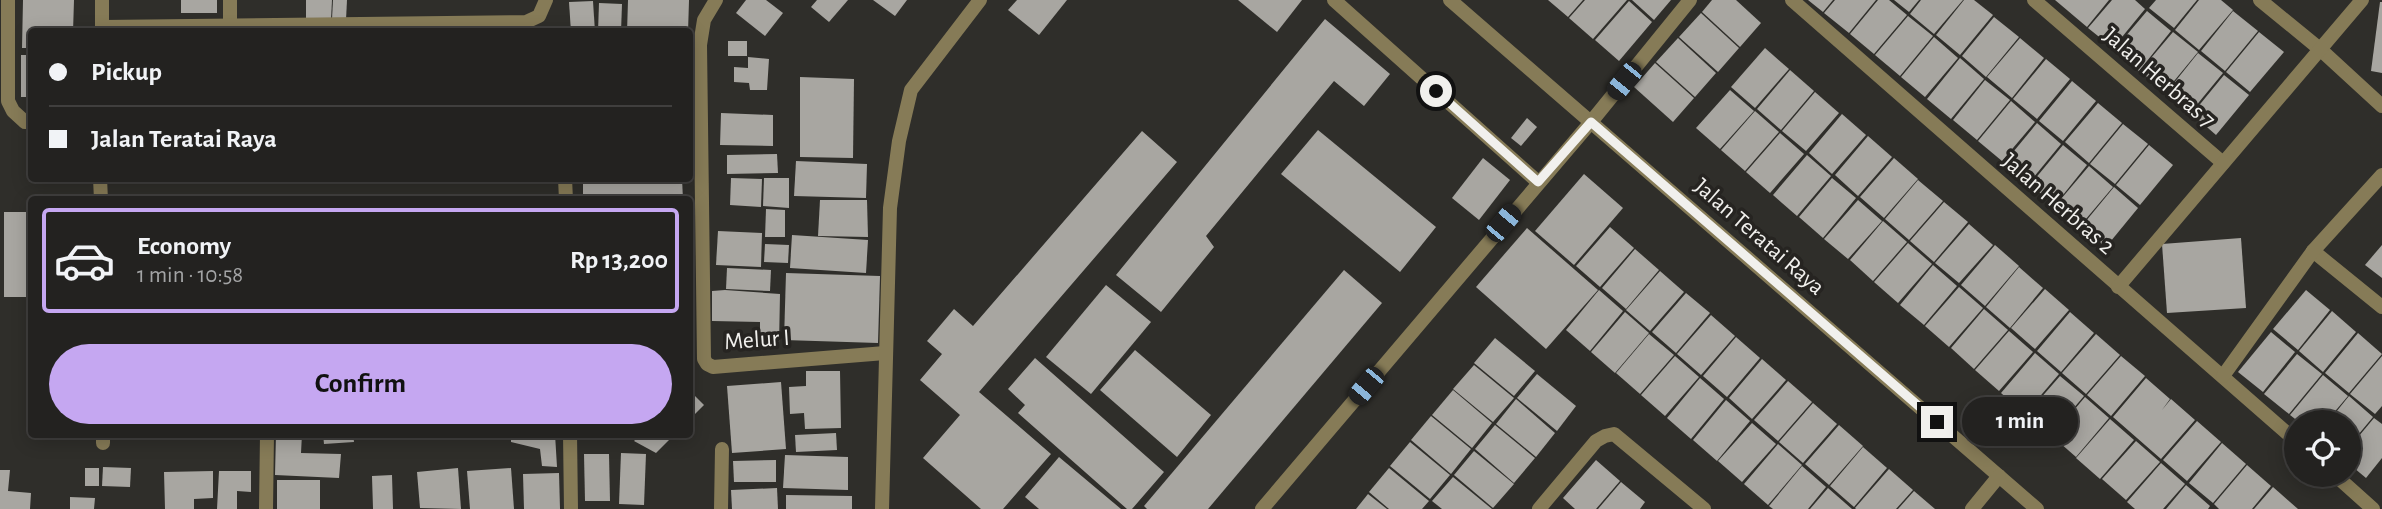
<!DOCTYPE html>
<html lang="en">
<head>
<meta charset="utf-8">
<style>
  body { margin:0; font-family:"Alegreya Sans",sans-serif; background:#2b2a29; color:#f1f3f6; height:100vh; display:flex; flex-direction:column; font-size:26px; white-space:nowrap }
  * { box-sizing:border-box; margin:0 }
  p { font-size:23px; color:#a3a4a5 }
  .icon { flex:none; width:38px; height:38px; fill:none; stroke:currentColor; stroke-width:2; stroke-linecap:round; stroke-linejoin:round }
  .map { position:relative; flex:1; overflow:hidden }
  .drawer { position:absolute; left:28px; top:196px; width:665px; height:242px; display:flex; flex-direction:column; background:#232220; border-radius:7px; box-shadow:0 4px 18px #0003,0 0 0 2px #403f3e }
  .drawer>* { flex:none }
  .banner { position:absolute; left:28px; top:28px; width:665px; height:154px; border-radius:7px; box-shadow:0 4px 18px #0003,0 0 0 2px #403f3e; display:grid; align-content:center; height:154px; padding:0 21px; background:#232220 }
  .fabs { position:absolute; left:2284px; top:410px; display:grid; gap:14px }
  .fabs a { display:grid; place-items:center; width:77px; height:77px; border-radius:50%; background:#232220; box-shadow:0 4px 18px #0003,0 0 0 2px #403f3e; font-size:35px }
  .end { position:absolute; width:32px; height:32px; margin:-16px; border:9px solid #f1f0ed; background:#111; box-shadow:0 0 0 4px #111 }
  .from { border-radius:50% }
  .bubble { position:absolute; height:49px; border-radius:24px; background:#232220; box-shadow:0 4px 18px #0003,0 0 0 2px #403f3e; font-size:23px; font-weight:700; line-height:49px; text-align:center }
  .car { position:absolute; width:21px; height:42px; margin:-21px -10px; border-radius:9px; box-shadow:0 0 5px 2px #0007; background:linear-gradient(#222 24%,#8ab4d8 0 40%,#222 0 76%,#8ab4d8 0 86%,#222 0) }
  .banner b { display:flex; align-items:center; gap:24px; height:66px; font-size:26px }
  .banner b+b { border-top:2px solid #403f3e }
  .banner i { width:18px; height:18px; background:#f1f3f6 }
  ul { padding:12px 0 0; list-style:none }
  li { display:flex; align-items:center; gap:21px; height:105px; margin:0 14px 10px; padding:0 7px; border:4px solid transparent; border-radius:7px }
  li div { flex:1 }
  li b { display:block; font-size:26px }
  li em { font-style:normal; font-weight:700 }
  li.selected { border-color:#c5a7f1 }
  li>.icon { width:63px; height:63px; stroke-width:1.5 }
  .action { display:flex; gap:14px; margin-top:auto; padding:14px 21px }
  .action a { flex:1; height:80px; border-radius:42px; background:#c5a7f1; color:#111; font-size:28px; font-weight:700; line-height:80px; text-align:center }
  .map>svg:first-child { display:block }
  .building { fill:#a8a6a1 }
  .lines { fill:none; stroke-linecap:round; stroke-linejoin:round }
  .lane { stroke:#867b57; stroke-width:14 }
  .street { stroke:#867b57; stroke-width:14 }
  .route { stroke:#f1f0ed; stroke-width:9 }
  .labels { text-anchor:middle; dominant-baseline:central; stroke-width:7; stroke-linejoin:round; paint-order:stroke }
  .street-label { font-size:24px; fill:#f1f0ed; stroke:#262421 }
</style>
</head>
<body>
<div class="map">
<svg width="2382" height="509" viewBox="0 0 2382 509">
  <rect width="100%" height="100%" fill="#2f2e2a"/>
  <g class="building">
    <path d="M23 0H74L73 32H32V48H22Z"/>
    <rect x="181" y="0" width="36" height="13"/>
    <path d="M306 0H332L331 20 306 21Z"/>
    <path d="M333 0H347L346 20 332 19Z"/>
    <path d="M628 0H689L688 32H627Z"/>
    <path d="M746 0H766L783 13 765 36 736 13Z"/>
    <path d="M817 0H848L829 22 811 7Z"/>
    <path d="M873 0H907L895 16Z"/>
    <path d="M1017 0H1067L1039 35 1008 10Z"/>
    <path d="M1238 0H1302L1277 32Z"/>
    <path d="M1548 0H1583L1568 17Z"/>
    <path d="M1585 0H1627L1593 39 1569 18Z"/>
    <path d="M1632 0H1671L1654 20Z"/>
    <path d="M1712 0H1736L1761 23 1740 47 1702 12Z"/>
    <path d="M1808 0H1833L1823 12Z"/>
    <path d="M1835 0H1876L1849 33 1824 13Z"/>
    <path d="M1878 0H1889L1907 15 1874 54 1850 34Z"/>
    <path d="M1894 0H1919L1909 12Z"/>
    <path d="M1921 0H1963L1934 34 1910 14Z"/>
    <path d="M1964 0H1974L1993 15 1960 55 1936 35Z"/>
    <path d="M2055 0H2109L2087 27Z"/>
    <path d="M2112 0H2135L2145 9 2113 48 2088 28Z"/>
    <path d="M2156 0H2197L2174 28 2149 8Z"/>
    <path d="M2199 0H2221L2233 10 2199 50 2175 30Z"/>
    <path d="M593 1 595 32H571L569 2Z"/>
    <path d="M1629 1 1652 22 1619 61 1595 40Z"/>
    <path d="M2380 2H2382V73L2371 71Z"/>
    <path d="M599 3 622 4 621 32H598Z"/>
    <path d="M2147 11 2171 31 2139 71 2114 50Z"/>
    <path d="M2233 11 2258 31 2225 71 2201 51Z"/>
    <path d="M1701 13 1739 48 1718 72 1679 37Z"/>
    <path d="M1908 16 1933 36 1900 76 1875 55Z"/>
    <path d="M1994 17 2019 37 1986 77 1962 56Z"/>
    <path d="M1325 19 1390 74 1364 106 1334 81 1206 236 1214 247 1161 312 1116 275Z"/>
    <path d="M2173 32 2198 52 2165 92 2140 71Z"/>
    <path d="M2259 32 2284 52 2250 92 2226 72Z"/>
    <path d="M1934 37 1958 58 1925 97 1901 77Z"/>
    <path d="M1678 38 1716 73 1695 97 1656 62Z"/>
    <path d="M2020 38 2044 58 2012 98 1987 77Z"/>
    <rect x="728" y="41" width="19" height="15"/>
    <path d="M1765 48 1789 69 1755 108 1731 87Z"/>
    <path d="M2198 53 2223 73 2190 113 2166 93Z"/>
    <rect x="21" y="55" width="11" height="42"/>
    <path d="M748 57 769 59 767 90H750L749 83 734 82V67L748 68Z"/>
    <path d="M1960 58 1984 79 1951 119 1927 99Z"/>
    <path d="M2046 59 2070 79 2037 119 2013 99Z"/>
    <path d="M1655 63 1694 98 1673 122 1634 87Z"/>
    <path d="M1790 70 1814 91 1781 130 1757 109Z"/>
    <path d="M2224 75 2249 95 2216 135 2192 114Z"/>
    <path d="M800 77 854 79 853 158 800 157Z"/>
    <path d="M1985 80 2010 100 1977 140 1953 120Z"/>
    <path d="M2072 81 2096 101 2063 141 2039 121Z"/>
    <path d="M1730 90 1754 111 1720 149 1696 128Z"/>
    <path d="M1815 92 1839 113 1806 151 1782 131Z"/>
    <path d="M2011 101 2035 122 2002 161 1978 141Z"/>
    <path d="M2098 103 2122 123 2089 163 2065 142Z"/>
    <path d="M1755 111 1779 132 1745 171 1721 150Z"/>
    <path d="M721 113 773 115V146L720 145Z"/>
    <path d="M1842 114 1866 135 1832 174 1809 153Z"/>
    <path d="M1527 118 1537 127 1521 146 1511 138Z"/>
    <path d="M2037 123 2061 144 2029 183 2004 163Z"/>
    <path d="M2123 124 2148 144 2115 184 2090 164Z"/>
    <path d="M1318 130 1436 227 1400 272 1281 174Z"/>
    <path d="M1142 131 1177 162 979 392 1051 454 1003 509H981L923 458 960 415 920 380 942 354 927 341 954 309 973 326Z"/>
    <path d="M1780 133 1804 154 1770 193 1746 172Z"/>
    <path d="M1868 136 1892 157 1858 196 1835 175Z"/>
    <path d="M2063 145 2087 165 2055 205 2030 185Z"/>
    <path d="M2149 145 2173 165 2140 205 2116 185Z"/>
    <path d="M777 154 778 173 727 174V155Z"/>
    <path d="M1807 155 1831 176 1797 216 1773 195Z"/>
    <path d="M1483 158 1510 180 1479 220 1452 198Z"/>
    <path d="M1894 158 1918 179 1884 218 1860 197Z"/>
    <path d="M796 161 867 164 866 198 794 196Z"/>
    <path d="M2089 166 2113 187 2080 226 2055 206Z"/>
    <path d="M1584 174 1623 208 1574 265 1535 231Z"/>
    <path d="M583 178H682L683 200H583Z"/>
    <path d="M731 178 762 179 761 207 730 205Z"/>
    <path d="M764 178H789V208L763 206Z"/>
    <path d="M1832 178 1856 198 1823 238 1799 217Z"/>
    <path d="M1918 180 1943 201 1909 240 1885 219Z"/>
    <path d="M2114 187 2138 208 2106 247 2081 227Z"/>
    <path d="M820 200H867L868 237 818 236Z"/>
    <path d="M1858 200 1882 221 1848 259 1824 239Z"/>
    <path d="M1944 202 1968 222 1934 262 1910 241Z"/>
    <path d="M766 209 785 210V237H765Z"/>
    <rect x="4" y="212" width="28" height="85"/>
    <path d="M1883 221 1907 242 1873 281 1850 260Z"/>
    <path d="M1969 224 1993 245 1959 283 1935 263Z"/>
    <path d="M1610 227 1634 248 1600 287 1576 266Z"/>
    <path d="M1527 228 1598 290 1546 349 1476 287Z"/>
    <path d="M718 231 762 233 761 267 716 265Z"/>
    <path d="M792 235 868 240 866 273 790 268Z"/>
    <path d="M2241 238 2246 308 2167 313 2162 244Z"/>
    <path d="M1908 243 1932 264 1898 303 1874 282Z"/>
    <path d="M765 244 789 245 788 263 764 262Z"/>
    <path d="M1995 245 2019 266 1985 306 1961 285Z"/>
    <path d="M2382 245V278L2365 265Z"/>
    <path d="M1635 249 1659 270 1626 309 1602 288Z"/>
    <path d="M1933 265 1957 286 1924 325 1900 305Z"/>
    <path d="M2019 267 2043 288 2010 328 1986 307Z"/>
    <path d="M727 268 771 270 770 291 726 289Z"/>
    <path d="M1344 270 1382 303 1208 509H1147L1144 506Z"/>
    <path d="M1660 271 1684 292 1650 331 1626 310Z"/>
    <path d="M786 273 880 276 878 343 784 340Z"/>
    <path d="M1106 285 1151 322 1091 394 1046 357Z"/>
    <path d="M1959 287 1983 308 1949 347 1925 326Z"/>
    <path d="M2045 289 2069 310 2035 349 2011 328Z"/>
    <path d="M725 290 780 294 779 345 760 344V322L712 321V291Z"/>
    <path d="M1599 290 1623 311 1590 351 1566 330Z"/>
    <path d="M2306 290 2330 310 2298 350 2273 329Z"/>
    <path d="M1686 293 1710 313 1676 353 1652 332Z"/>
    <path d="M1984 309 2008 330 1974 369 1951 348Z"/>
    <path d="M2332 311 2356 332 2323 372 2299 351Z"/>
    <path d="M1625 312 1649 333 1615 373 1591 352Z"/>
    <path d="M2070 312 2094 333 2061 372 2037 351Z"/>
    <path d="M1711 315 1735 336 1701 375 1677 354Z"/>
    <path d="M2009 331 2033 352 1999 391 1975 370Z"/>
    <path d="M2271 332 2295 352 2263 392 2238 372Z"/>
    <path d="M2358 333 2382 354 2349 393 2325 373Z"/>
    <path d="M1649 334 1674 355 1640 394 1616 373Z"/>
    <path d="M2096 334 2120 355 2086 394 2062 373Z"/>
    <path d="M1736 337 1760 358 1727 397 1703 376Z"/>
    <path d="M1495 338 1535 371 1514 396 1474 363Z"/>
    <path d="M1135 350 1211 415 1177 457 1100 390Z"/>
    <path d="M2035 353 2059 374 2025 414 2001 393Z"/>
    <path d="M2297 354 2322 374 2289 414 2264 394Z"/>
    <path d="M1675 356 1699 377 1665 416 1641 395Z"/>
    <path d="M2121 356 2145 376 2111 416 2087 395Z"/>
    <path d="M2382 356V406L2375 414 2350 394Z"/>
    <path d="M1035 358 1164 472 1132 509H1127L1018 413 1025 405 1008 389Z"/>
    <path d="M1762 359 1786 380 1752 419 1729 398Z"/>
    <path d="M1474 365 1514 398 1493 422 1453 389Z"/>
    <path d="M806 371H840L841 428 805 429 804 413 790 414 789 387 806 386Z"/>
    <path d="M1537 374 1576 406 1557 431 1517 398Z"/>
    <path d="M2323 375 2348 396 2326 422H2299L2290 415Z"/>
    <path d="M2060 376 2084 396 2050 436 2026 415Z"/>
    <path d="M1700 378 1724 399 1691 439 1667 418Z"/>
    <path d="M2146 378 2170 399 2162 410 2171 399 2195 420 2161 459 2113 417Z"/>
    <path d="M1788 381 1812 402 1778 441 1754 420Z"/>
    <path d="M781 382 786 449 732 453 727 386Z"/>
    <path d="M1453 390 1492 423 1472 448 1432 415Z"/>
    <path d="M690 391 704 405 690 419Z"/>
    <path d="M2349 396 2373 417 2348 447V422H2328Z"/>
    <path d="M2085 397 2109 418 2076 457 2052 436Z"/>
    <path d="M1516 399 1555 433 1536 457 1496 424Z"/>
    <path d="M1726 400 1750 421 1717 461 1693 440Z"/>
    <path d="M1813 403 1837 424 1803 463 1779 442Z"/>
    <path d="M1431 416 1471 449 1451 474 1411 440Z"/>
    <path d="M2374 418 2382 424V458L2366 478 2348 463V449Z"/>
    <path d="M2110 419 2134 440 2100 479 2076 458Z"/>
    <path d="M2197 421 2221 442 2187 481 2163 460Z"/>
    <path d="M1752 423 1776 444 1742 482 1718 461Z"/>
    <path d="M1495 425 1535 458 1514 483 1475 449Z"/>
    <path d="M1839 425 1863 446 1829 485 1805 464Z"/>
    <path d="M836 433 837 450 796 452 795 435Z"/>
    <path d="M276 434H302L301 453 341 454 339 478 275 475Z"/>
    <path d="M323 434H353L354 442 324 444Z"/>
    <path d="M511 434H555L557 467 542 466 540 449 511 442Z"/>
    <path d="M641 434H675L656 453 634 441Z"/>
    <path d="M2136 441 2160 462 2126 500 2102 479Z"/>
    <path d="M1410 442 1450 475 1430 499 1390 466Z"/>
    <path d="M2222 443 2246 464 2213 503 2189 483Z"/>
    <path d="M1778 444 1802 465 1768 505 1744 484Z"/>
    <path d="M1863 447 1887 468 1854 507 1830 486Z"/>
    <path d="M1474 451 1514 484 1493 508 1454 475Z"/>
    <path d="M621 453 646 454 644 505 619 504Z"/>
    <path d="M584 454H609L610 501H585Z"/>
    <path d="M785 455 848 457V490L783 488Z"/>
    <path d="M1059 457 1121 509H1039L1025 497Z"/>
    <path d="M776 460V482H734L733 461Z"/>
    <path d="M1596 460 1620 481 1596 509H1575L1563 498Z"/>
    <path d="M2161 463 2185 484 2163 509H2135L2127 502Z"/>
    <path d="M2247 465 2271 486 2252 509H2219L2214 504Z"/>
    <path d="M1802 466 1826 487 1808 509H1773L1769 506Z"/>
    <path d="M103 467 131 468 130 487 102 486Z"/>
    <rect x="85" y="468" width="14" height="18"/>
    <path d="M458 468 461 509 420 508 417 472Z"/>
    <path d="M511 468 514 509H470L467 471Z"/>
    <path d="M1389 468 1429 501 1422 509H1389L1369 492Z"/>
    <path d="M1889 469 1913 490 1896 509H1856L1855 508Z"/>
    <path d="M0 470H10L8 491 31 493 30 509H0Z"/>
    <path d="M213 471V498L194 499V509H165L164 472Z"/>
    <path d="M219 471H251V492L237 491V509H217Z"/>
    <path d="M559 473 560 509H524L523 474Z"/>
    <path d="M392 475 393 509H373L372 476Z"/>
    <path d="M1453 477 1492 509H1442L1432 501Z"/>
    <rect x="277" y="480" width="43" height="29"/>
    <path d="M1621 482 1645 502 1640 509H1598Z"/>
    <path d="M2186 485 2210 506 2208 509H2166Z"/>
    <path d="M2273 487 2298 509H2254Z"/>
    <path d="M777 488 778 509H732L731 490Z"/>
    <path d="M1828 488 1852 509H1810Z"/>
    <path d="M1914 491 1935 509H1898Z"/>
    <path d="M1368 494 1387 509H1356Z"/>
    <path d="M786 495 852 496V509H786Z"/>
    <path d="M70 497 95 498 94 509H70Z"/>
  </g>
  <g class="lines">
    <path class="lane" d="M1334 0 1538 182"/>
    <g class="street">
      <path d="M8 0V101L13 111 25 122 32 121"/>
      <path d="M102 0V32"/>
      <path d="M230 0V25"/>
      <path d="M716 0 704 20 700 45 704 359 707 364 713 367 885 353"/>
      <path d="M1450 0 2037 509"/>
      <path d="M1792 0 2296 441"/>
      <path d="M2034 0 2223 163"/>
      <path d="M2260 0 2321 50 2382 106"/>
      <path d="M103 27 526 22 539 16 546 0"/>
      <path d="M100 178 101 200"/>
      <path d="M565 178 566 200"/>
      <path d="M2313 251 2382 307"/>
      <path d="M2118 287 2362 0"/>
      <path d="M2223 376 2313 251 2382 175"/>
      <path d="M103 434V443"/>
      <path d="M570 434 571 509"/>
      <path d="M2334 474 2373 509"/>
      <path d="M266 509 267 434"/>
      <path d="M721 509 722 449"/>
      <path d="M882 509 890 208 899 141 911 90 980 0"/>
      <path d="M1262 509 1591 122 1690 0"/>
      <path d="M1539 509 1596 441 1605 436 1614 434 1704 509"/>
      <path d="M1972 509 1999 476"/>
    </g>
  </g>
  <g class="lines">
    <path class="route" d="M1436 91 1538 182 1591 122 1937 422"/>
  </g>
  <g class="labels">
    <g class="street-label">
      <text transform="translate(2159 78) rotate(41)">Jalan Herbras 7</text>
      <text transform="translate(2058 204) rotate(41)">Jalan Herbras 2</text>
      <text transform="translate(1759 237) rotate(41)">Jalan Teratai Raya</text>
      <text transform="translate(757 340) rotate(-4)">Melur I</text>
    </g>
  </g>
</svg>
<div class="fabs">
<a><svg class="icon" aria-label="locate" viewBox="0 0 24 24"><circle cx="12" cy="12" r="6"/><path d="M12 2v4M12 18v4M2 12h4M18 12h4"/></svg></a>
</div>
<i class="end from" style="left:1436px;top:91px"></i>
<i class="end" style="left:1937px;top:422px"></i>
<div class="bubble" style="left:1962px;top:397px;width:116px">1 min</div>
<i class="car" style="left:1624px;top:81px;rotate:219deg"></i>
<i class="car" style="left:1503px;top:223px;rotate:40deg"></i>
<i class="car" style="left:1366px;top:386px;rotate:220deg"></i>
<div class="banner">
<b><i class="from"></i>Pickup</b>
<b><i></i>Jalan Teratai Raya</b>
</div>
<section class="drawer">
<ul>
<li class="selected"><svg class="icon" aria-label="car" viewBox="0 0 24 24"><path d="M5 17H2v-5l4-1 3-4h7l3 4 3 1v5h-3M9 17h6M6 11h13"/><circle cx="7" cy="17" r="2"/><circle cx="17" cy="17" r="2"/></svg><div><b>Economy</b><p>1 min · 10:58</p></div><em>Rp 13,200</em></li>
</ul>
<div class="action"><a>Confirm</a></div>
</section>
</div>
</body>
</html>
